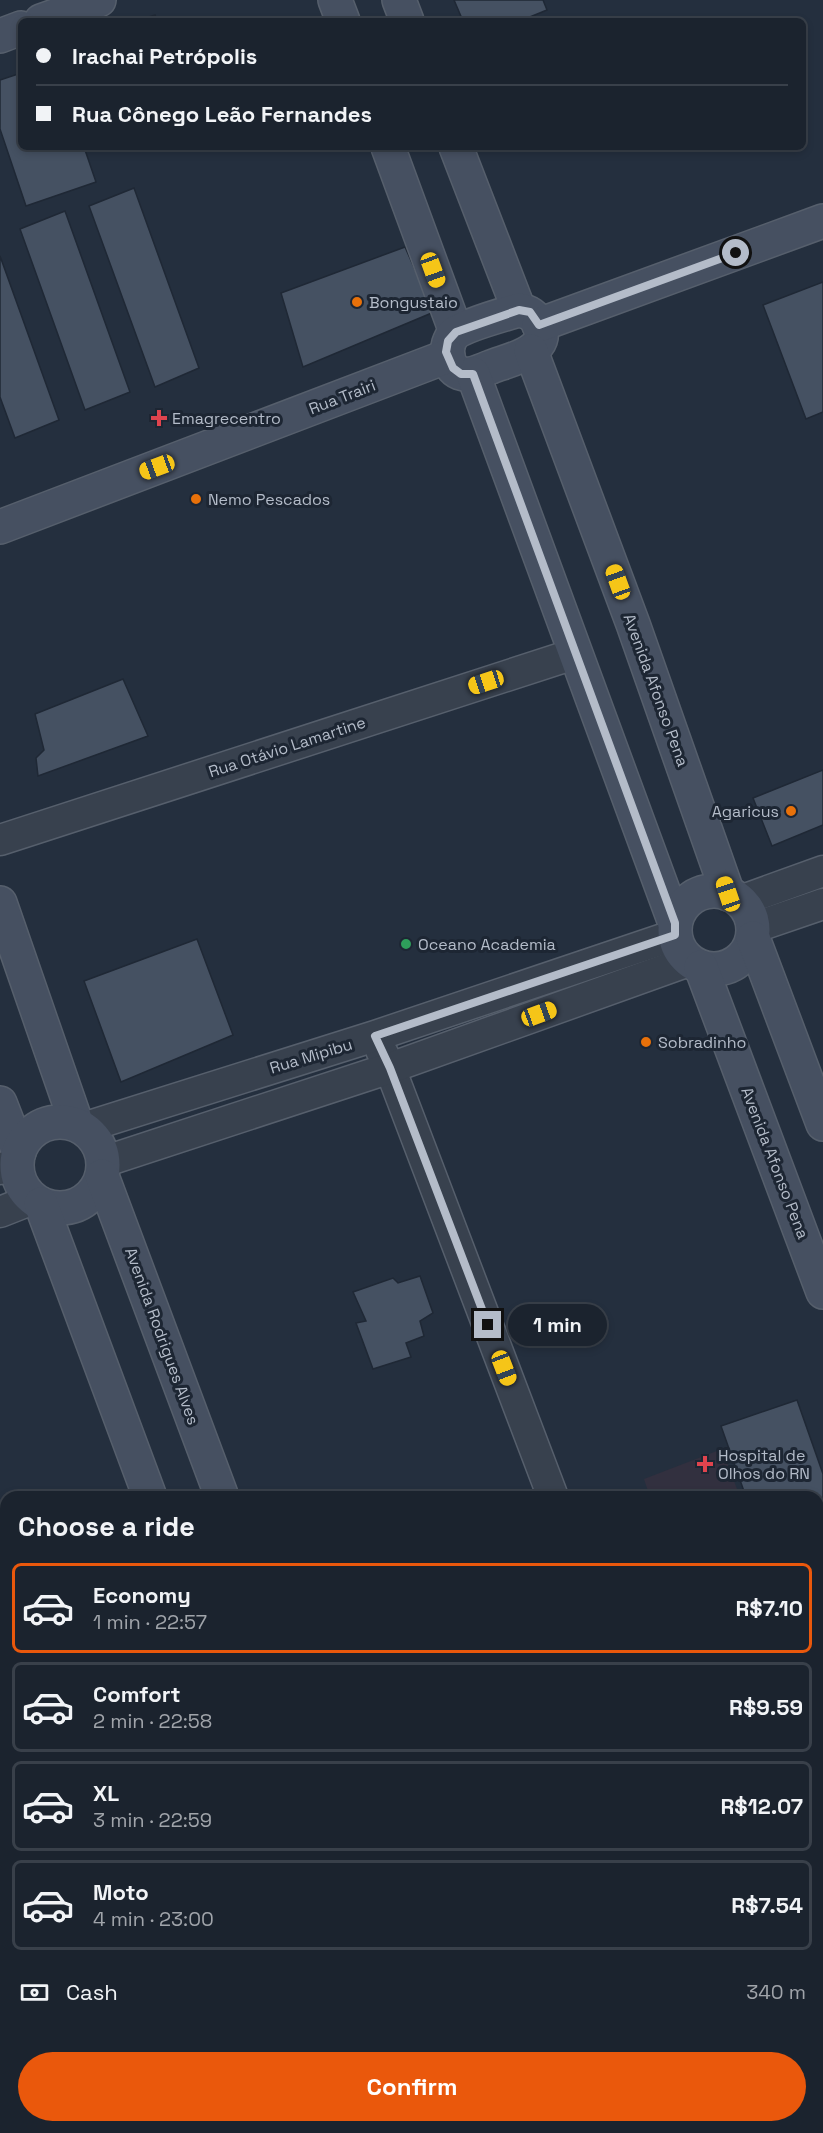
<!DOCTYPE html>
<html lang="en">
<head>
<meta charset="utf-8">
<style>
  body { margin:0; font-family:"Space Grotesk",sans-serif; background:#282f3a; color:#f1f3f6; height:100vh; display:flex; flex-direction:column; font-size:22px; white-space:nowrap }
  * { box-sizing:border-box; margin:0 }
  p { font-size:20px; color:#a0a4aa }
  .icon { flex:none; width:33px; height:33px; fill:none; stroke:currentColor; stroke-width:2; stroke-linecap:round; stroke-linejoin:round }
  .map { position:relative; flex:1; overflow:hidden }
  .drawer { position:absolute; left:0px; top:1491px; width:824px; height:642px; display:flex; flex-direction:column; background:#1b232e; border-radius:18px 18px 0 0; box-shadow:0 3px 9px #0003,0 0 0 2px #39404a }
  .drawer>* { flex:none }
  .banner { position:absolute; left:18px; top:18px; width:788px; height:132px; border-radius:9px; box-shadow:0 3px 9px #0003,0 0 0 2px #39404a; display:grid; align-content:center; height:132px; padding:0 18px; background:#1b232e }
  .end { position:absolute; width:27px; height:27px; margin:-14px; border:8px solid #b4bcc9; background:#111; box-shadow:0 0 0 3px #111 }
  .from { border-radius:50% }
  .bubble { position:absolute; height:42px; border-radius:21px; background:#1b232e; box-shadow:0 3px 9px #0003,0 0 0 2px #39404a; font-size:20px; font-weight:800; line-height:42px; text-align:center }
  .car { position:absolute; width:18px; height:36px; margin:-18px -9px; border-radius:8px; box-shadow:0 0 4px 2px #0007; background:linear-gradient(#f5c518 24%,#345 0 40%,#f5c518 0 76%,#345 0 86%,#f5c518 0) }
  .banner b { display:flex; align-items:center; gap:21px; height:57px; font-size:22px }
  .banner b+b { border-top:2px solid #39404a }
  .banner i { width:15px; height:15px; background:#f1f3f6 }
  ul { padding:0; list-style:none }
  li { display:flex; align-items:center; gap:18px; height:90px; margin:0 12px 9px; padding:0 6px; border:3px solid #39404a; border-radius:9px }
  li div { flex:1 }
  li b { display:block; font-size:22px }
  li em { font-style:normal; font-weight:800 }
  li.current { border-color:#ea580c }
  li>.icon { width:54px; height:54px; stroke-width:1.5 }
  h2 { padding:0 18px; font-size:27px; line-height:72px }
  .pay { display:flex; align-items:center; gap:15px; height:66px; padding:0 18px; font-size:22px }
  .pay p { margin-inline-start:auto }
  .action { display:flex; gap:12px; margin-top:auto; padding:12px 18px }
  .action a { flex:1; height:69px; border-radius:36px; background:#ea580c; color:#fff; font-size:24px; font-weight:800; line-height:69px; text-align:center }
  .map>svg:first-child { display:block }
  .medical { fill:#32303f }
  .building { fill:#455162; stroke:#1f2835; stroke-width:1.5 }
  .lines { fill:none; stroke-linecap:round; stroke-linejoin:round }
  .street-casing { stroke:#565f6c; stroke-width:33 }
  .secondary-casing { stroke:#565f6c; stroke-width:36 }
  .street { stroke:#38414e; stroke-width:30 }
  .secondary { stroke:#465061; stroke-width:33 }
  .route { stroke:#b4bcc9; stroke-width:8 }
  .food-dot { fill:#e8710a; stroke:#1d2633; stroke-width:2 }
  .health-dot { fill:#e0444e; stroke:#1d2633; stroke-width:2 }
  .leisure-dot { fill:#2e9e5b; stroke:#1d2633; stroke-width:2 }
  .labels { text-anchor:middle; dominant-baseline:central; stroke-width:6; stroke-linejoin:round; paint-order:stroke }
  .poi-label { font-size:16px; fill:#b4bcc9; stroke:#1d2633; text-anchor:start }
  .street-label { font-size:16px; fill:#b4bcc9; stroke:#1d2633 }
</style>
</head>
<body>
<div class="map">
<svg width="823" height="2133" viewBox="0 0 823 2133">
  <rect width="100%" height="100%" fill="#242f3e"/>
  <path class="medical" d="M722 1449 740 1497H650L644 1479Z"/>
  <g class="building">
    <path d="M454 0H543L547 10 520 21H463Z"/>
    <path d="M155 15 157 21H137Z"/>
    <path d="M21 73V147H84L96 182 26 206 0 129V80Z"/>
    <path d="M134 188 199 368 155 387 89 206Z"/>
    <path d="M65 211 130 392 85 410 20 229Z"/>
    <path d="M405 247 434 312 303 367 281 293Z"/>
    <path d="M0 256 59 420 15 438 0 397Z"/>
    <path d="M823 282V412L806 419 763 305Z"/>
    <path d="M123 679 148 736 38 776 36 758 44 750 35 714Z"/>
    <path d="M823 770V825L772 846 753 798Z"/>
    <path d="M197 939 233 1035 121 1082 84 981Z"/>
    <path d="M420 1276 433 1313 420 1321 424 1336 406 1343 411 1357 373 1369 356 1323 366 1321 353 1292 393 1278 398 1283Z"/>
    <path d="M797 1400 823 1474V1514L818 1517V1497H746L721 1426Z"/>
    <path d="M565 2127H646L649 2133H568Z"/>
  </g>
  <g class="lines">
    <g class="street-casing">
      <g id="street">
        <path d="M0 840 574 654"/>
        <path d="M740 901 823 871"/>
        <path d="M753 928 823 904"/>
        <path d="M381 1050 390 1068 553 1497"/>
        <path d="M83 1128 375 1036 675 935"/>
        <path d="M103 1162 390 1068 689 961"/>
        <path d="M0 1169 16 1163"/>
        <path d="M0 1212 33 1199"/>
      </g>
    </g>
    <g class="secondary-casing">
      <g id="secondary">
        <path d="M335 0 343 21"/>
        <path d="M399 0 407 21"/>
        <path d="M41 21 99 0"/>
        <path d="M0 36 21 28"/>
        <path d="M388 147 456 332"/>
        <path d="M456 147 519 310"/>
        <path d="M519 310C529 312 535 315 539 325 552 352 508 360 491 367 482 370 470 377 460 373 445 367 444 345 454 334 463 326 505 314 519 310Z"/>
        <path d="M539 325 823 221"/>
        <path d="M531 351 633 624 728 894"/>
        <path d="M473 374 675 923"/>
        <path d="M0 527 448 356"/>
        <circle cx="714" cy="930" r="39"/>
        <path d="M0 903 77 1125"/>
        <path d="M753 938 823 1124"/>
        <path d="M701 967 823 1292"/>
        <path d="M0 1103 19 1152"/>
        <circle cx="60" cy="1165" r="43"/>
        <path d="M102 1176 222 1497"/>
        <path d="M41 1204 150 1497"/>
        <path d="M818 1564 823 1562"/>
        <path d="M0 1859 6 1857"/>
        <path d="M389 2127 392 2133"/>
        <path d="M460 2127 462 2133"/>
      </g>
    </g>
    <use href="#street" class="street"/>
    <use href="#secondary" class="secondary"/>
  </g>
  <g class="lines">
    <path class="route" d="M488 1325 390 1068 375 1036 675 935V923L473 374H461L453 368 446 352 448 341 456 332 519 310 530 312 539 325 736 253"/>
  </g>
  <g class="food-dot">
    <circle cx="357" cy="302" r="6"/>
    <circle cx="196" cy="499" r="6"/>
    <circle cx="791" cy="811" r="6"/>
    <circle cx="646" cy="1042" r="6"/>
  </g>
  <g class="health-dot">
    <path d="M156 409h6v6h6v6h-6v6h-6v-6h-6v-6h6z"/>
    <path d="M702 1455h6v6h6v6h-6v6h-6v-6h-6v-6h6z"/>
  </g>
  <circle class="leisure-dot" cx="406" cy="944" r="6"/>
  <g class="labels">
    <g class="poi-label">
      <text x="369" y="302">Bongustaio</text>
      <text x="172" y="418">Emagrecentro</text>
      <text x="208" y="499">Nemo Pescados</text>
      <text x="779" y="811" text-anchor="end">Agaricus</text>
      <text x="418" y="944">Oceano Academia</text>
      <text x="658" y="1042">Sobradinho</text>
      <text x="718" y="1455">Hospital de<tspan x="718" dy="18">Olhos do RN</tspan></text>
    </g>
    <g class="street-label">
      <text transform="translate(342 397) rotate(-21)">Rua Trairi</text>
      <text transform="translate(656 690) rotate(70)">Avenida Afonso Pena</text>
      <text transform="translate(287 747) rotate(-18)">Rua Otávio Lamartine</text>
      <text transform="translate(311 1056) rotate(-17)">Rua Mipibu</text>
      <text transform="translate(775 1163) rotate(69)">Avenida Afonso Pena</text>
      <text transform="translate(162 1336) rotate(70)">Avenida Rodrigues Alves</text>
    </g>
  </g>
</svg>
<i class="end from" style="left:736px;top:253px"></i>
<i class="end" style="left:488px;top:1325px"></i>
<div class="bubble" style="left:508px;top:1304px;width:99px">1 min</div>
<i class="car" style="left:433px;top:270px;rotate:160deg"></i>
<i class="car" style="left:157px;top:467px;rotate:250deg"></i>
<i class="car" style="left:618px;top:582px;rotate:340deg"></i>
<i class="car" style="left:486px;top:682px;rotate:252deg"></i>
<i class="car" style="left:728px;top:894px;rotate:341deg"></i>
<i class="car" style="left:539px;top:1014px;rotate:70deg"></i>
<i class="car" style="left:504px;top:1368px;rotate:159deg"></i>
<div class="banner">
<b><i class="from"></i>Irachai Petrópolis</b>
<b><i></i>Rua Cônego Leão Fernandes</b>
</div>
<section class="drawer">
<h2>Choose a ride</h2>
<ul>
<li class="current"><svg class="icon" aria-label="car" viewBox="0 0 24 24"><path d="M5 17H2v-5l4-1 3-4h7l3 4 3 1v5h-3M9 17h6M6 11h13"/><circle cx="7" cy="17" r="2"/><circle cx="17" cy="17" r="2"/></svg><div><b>Economy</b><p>1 min · 22:57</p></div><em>R$7.10</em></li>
<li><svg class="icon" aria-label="car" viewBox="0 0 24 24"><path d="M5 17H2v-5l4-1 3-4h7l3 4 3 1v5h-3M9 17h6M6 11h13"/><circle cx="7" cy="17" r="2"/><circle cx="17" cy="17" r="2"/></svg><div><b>Comfort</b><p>2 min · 22:58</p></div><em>R$9.59</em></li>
<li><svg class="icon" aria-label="car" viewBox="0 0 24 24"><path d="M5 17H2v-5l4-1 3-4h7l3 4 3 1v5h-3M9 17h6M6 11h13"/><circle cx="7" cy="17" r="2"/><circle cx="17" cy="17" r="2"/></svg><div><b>XL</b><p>3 min · 22:59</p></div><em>R$12.07</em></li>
<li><svg class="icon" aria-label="car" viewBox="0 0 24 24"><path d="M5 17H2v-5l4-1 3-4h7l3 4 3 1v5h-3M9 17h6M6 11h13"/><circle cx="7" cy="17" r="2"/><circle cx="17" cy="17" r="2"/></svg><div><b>Moto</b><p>4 min · 23:00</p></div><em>R$7.54</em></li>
</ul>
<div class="pay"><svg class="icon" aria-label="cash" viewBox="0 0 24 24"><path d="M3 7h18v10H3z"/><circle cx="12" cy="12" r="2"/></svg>Cash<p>340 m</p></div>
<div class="action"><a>Confirm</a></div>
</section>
</div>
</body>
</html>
